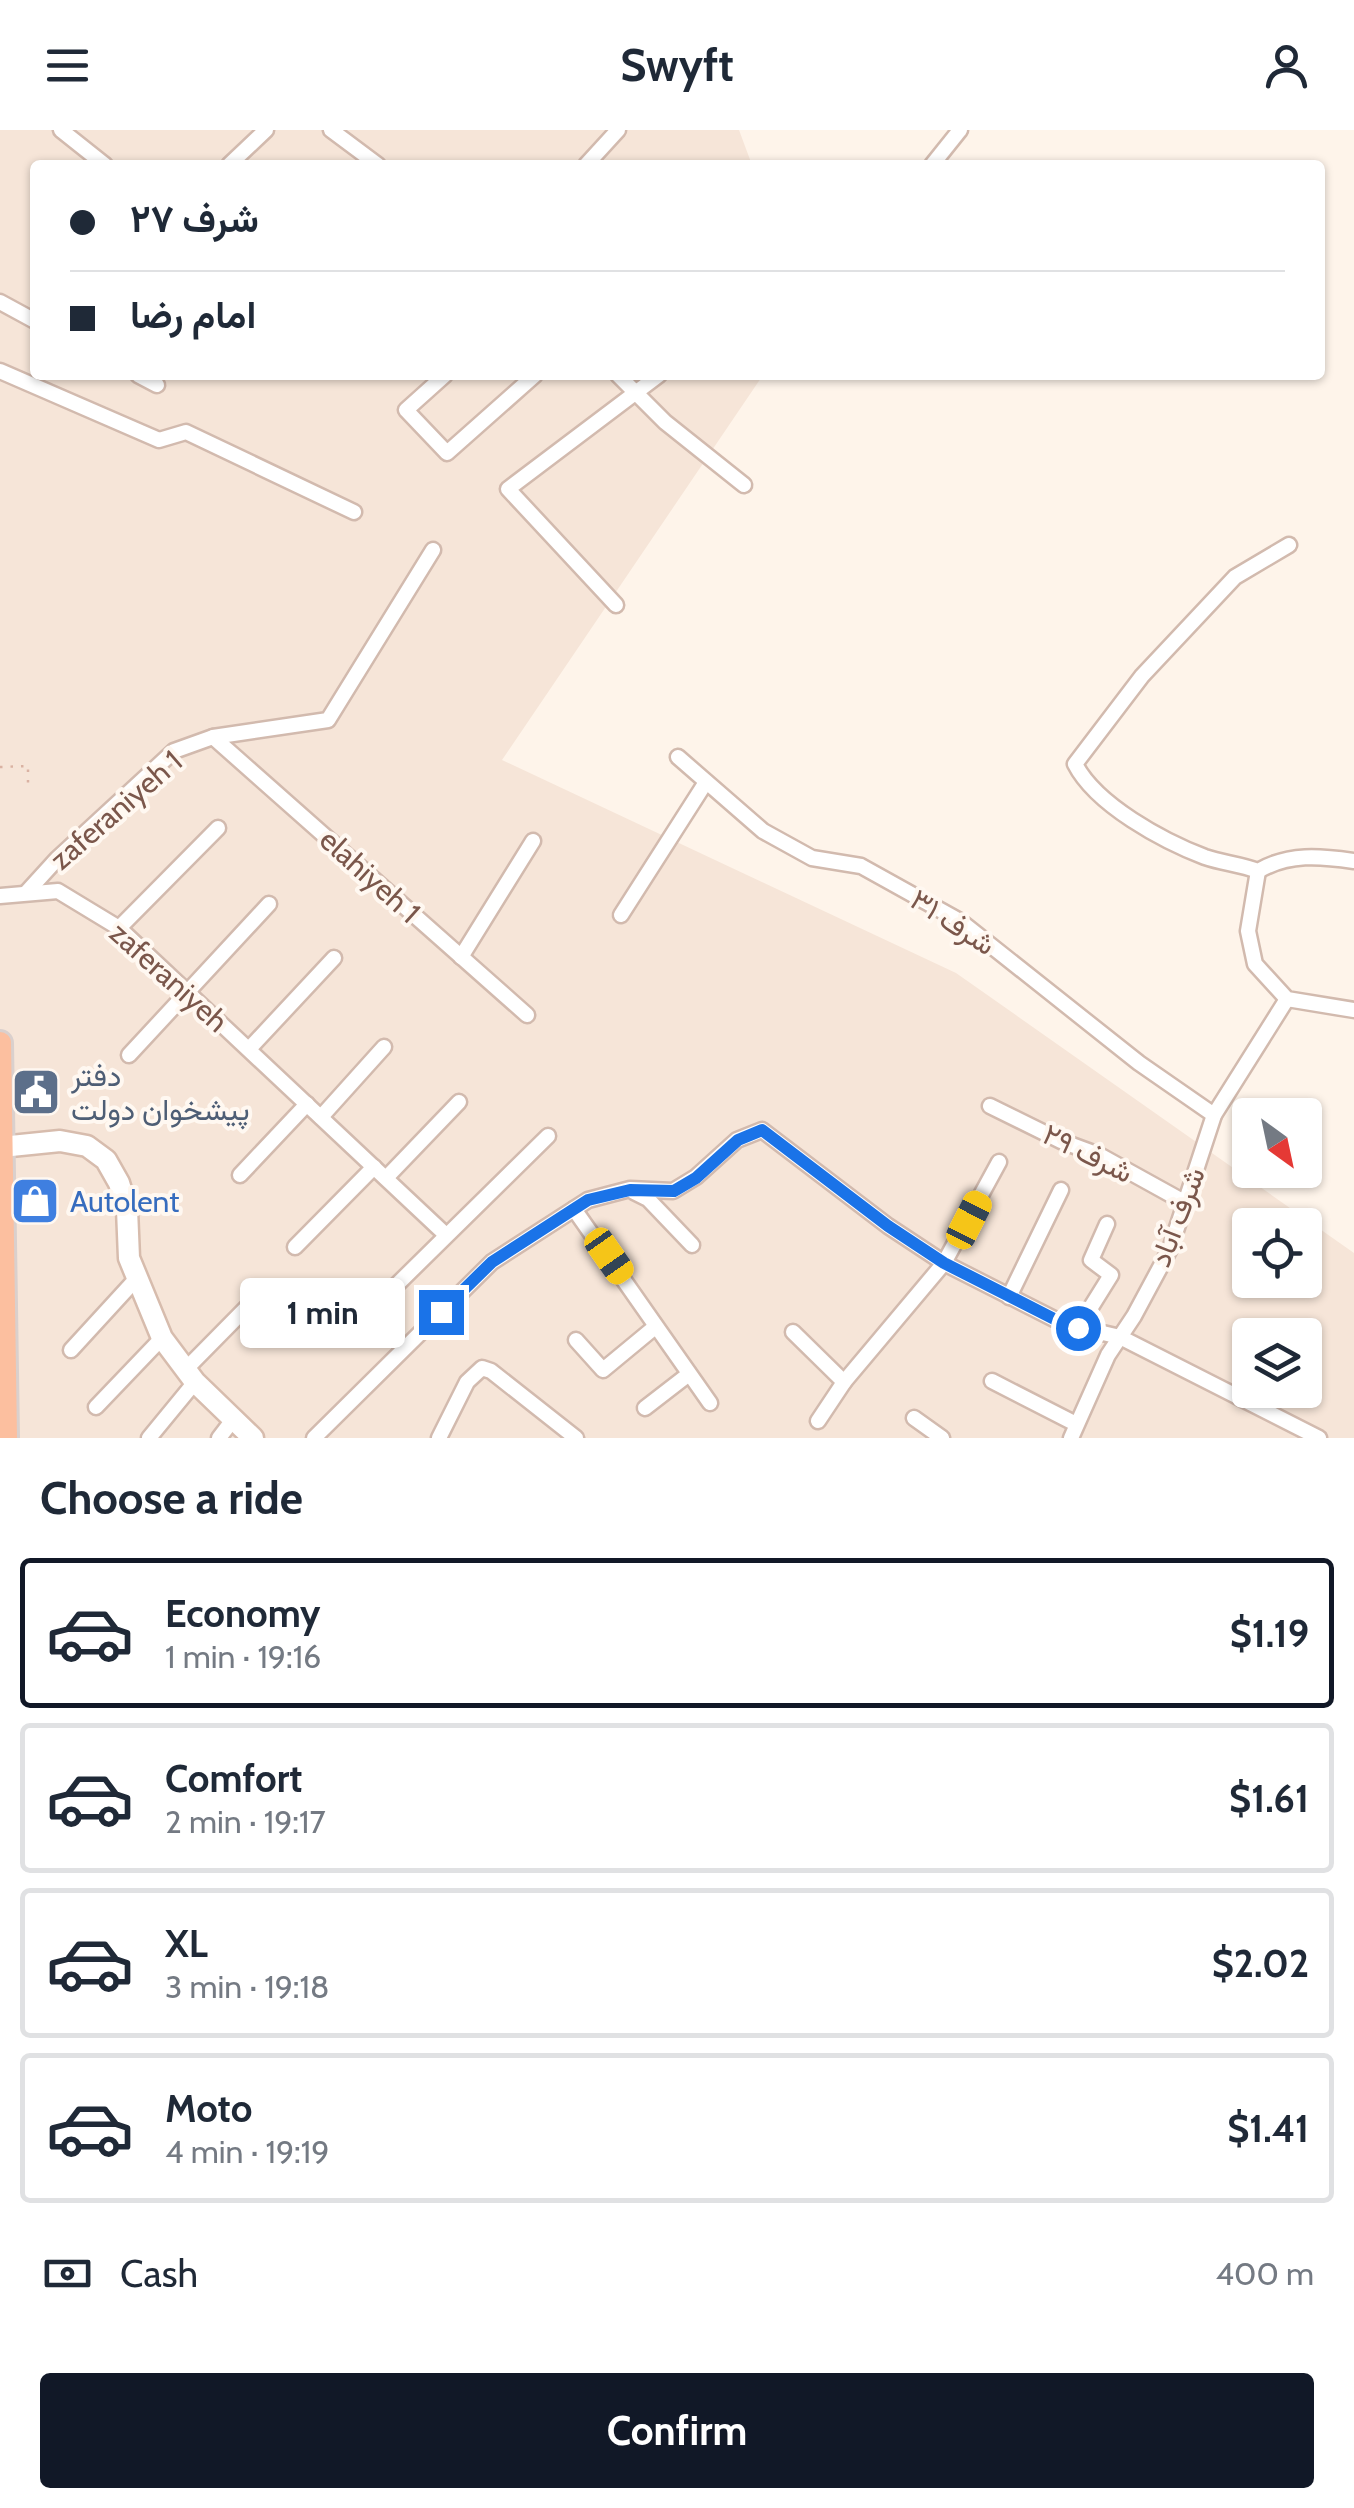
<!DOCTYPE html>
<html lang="en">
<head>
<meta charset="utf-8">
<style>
  body { margin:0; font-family:Cabin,Vazirmatn,sans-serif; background:#f2f2f3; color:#1f2937; height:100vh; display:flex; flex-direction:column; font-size:38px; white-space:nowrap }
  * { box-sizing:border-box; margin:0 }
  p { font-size:32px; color:#747a83 }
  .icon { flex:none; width:55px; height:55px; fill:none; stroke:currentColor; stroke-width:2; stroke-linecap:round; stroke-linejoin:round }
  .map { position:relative; height:1308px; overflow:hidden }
  .sheet { display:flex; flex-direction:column; background:#fff; flex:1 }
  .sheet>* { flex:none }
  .hud { position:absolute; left:30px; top:30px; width:1295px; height:220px; border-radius:10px; box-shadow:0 2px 8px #0004; display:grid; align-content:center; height:220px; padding:0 40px; background:#fff }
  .needle { width:65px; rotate:147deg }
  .buttons { position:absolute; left:1232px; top:968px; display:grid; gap:20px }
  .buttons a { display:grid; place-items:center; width:90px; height:90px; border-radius:10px; background:#fff; box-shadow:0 2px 8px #0004; font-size:50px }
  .end { position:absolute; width:45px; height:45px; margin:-22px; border:12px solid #1a73e8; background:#fff; box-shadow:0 0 0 5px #fff }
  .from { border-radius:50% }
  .bubble { position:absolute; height:70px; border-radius:10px; background:#fff; box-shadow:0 2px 8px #0004; font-size:32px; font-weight:800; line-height:70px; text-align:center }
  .car { position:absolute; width:30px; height:60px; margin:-30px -15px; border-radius:12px; box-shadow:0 0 8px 2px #0007; background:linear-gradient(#f5c518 24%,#345 0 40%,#f5c518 0 76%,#345 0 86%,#f5c518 0) }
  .hud b { display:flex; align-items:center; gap:35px; height:95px; font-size:38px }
  .hud b+b { border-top:2px solid #e0e1e3 }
  .hud i { width:25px; height:25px; background:#1f2937 }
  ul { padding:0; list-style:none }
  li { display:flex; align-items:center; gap:30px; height:150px; margin:0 20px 15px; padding:0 20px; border:5px solid #e0e1e3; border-radius:10px }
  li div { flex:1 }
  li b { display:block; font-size:38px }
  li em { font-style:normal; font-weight:800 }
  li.on { border-color:#111827 }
  li>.icon { width:90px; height:90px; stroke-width:1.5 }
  h2 { padding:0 40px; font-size:45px; line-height:120px }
  .pay { display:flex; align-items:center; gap:25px; height:110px; padding:0 40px; font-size:38px }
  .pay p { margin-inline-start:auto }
  .cta { display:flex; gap:20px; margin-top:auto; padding:20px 40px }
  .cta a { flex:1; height:115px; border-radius:10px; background:#111827; color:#fff; font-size:40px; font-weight:800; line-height:115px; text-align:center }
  header { display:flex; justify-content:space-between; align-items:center; height:130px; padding:0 40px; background:#fff; font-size:45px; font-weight:800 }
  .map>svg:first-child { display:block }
  .residential { fill:#f6e5d8; fill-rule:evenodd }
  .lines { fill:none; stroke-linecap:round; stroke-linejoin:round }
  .minor-casing { stroke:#d2baae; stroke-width:19 }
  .secondary-casing { stroke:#d7bcad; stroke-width:25 }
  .trunk-casing { stroke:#dad0cd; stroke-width:28 }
  .path { stroke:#dab2a2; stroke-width:2.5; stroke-dasharray:2.5 8; stroke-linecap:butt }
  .minor { stroke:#fff; stroke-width:14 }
  .secondary { stroke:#fff; stroke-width:20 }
  .trunk { stroke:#fcbf9f; stroke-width:22 }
  .route { stroke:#1a73e8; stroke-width:12 }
  .labels { text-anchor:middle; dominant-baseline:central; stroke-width:8; stroke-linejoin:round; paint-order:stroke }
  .street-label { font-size:30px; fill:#7b574b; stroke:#fff8f1 }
  .service-label { font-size:30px; fill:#4e5e75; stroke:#fff8f1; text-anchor:start }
  .shop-label { font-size:30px; fill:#366cbe; stroke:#fff8f1; text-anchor:start }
</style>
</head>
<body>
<header><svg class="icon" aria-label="menu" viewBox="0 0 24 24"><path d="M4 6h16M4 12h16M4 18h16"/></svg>Swyft<svg class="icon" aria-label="person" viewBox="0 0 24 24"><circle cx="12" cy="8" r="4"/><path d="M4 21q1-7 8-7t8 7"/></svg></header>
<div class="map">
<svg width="1354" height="1308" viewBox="0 0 1354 1308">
  <rect width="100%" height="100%" fill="#fef4ea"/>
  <path class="residential" d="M0 0H739L752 35H35V245H763L502 630 956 843 1354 1123V1308H0ZM1250 1095H1305V1150H1250ZM1250 1205H1305V1260H1250Z"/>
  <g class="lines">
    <g class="minor-casing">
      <g id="minor">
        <path d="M61 0 105 35"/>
        <path d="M331 0 378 35"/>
        <path d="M229 35 266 0"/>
        <path d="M586 35 618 0"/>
        <path d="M932 35 960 0"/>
        <path d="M0 172 35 191"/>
        <path d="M0 241 159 310 186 302 354 382"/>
        <path d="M138 245 157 255"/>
        <path d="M445 245 406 280 447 323 535 245"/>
        <path d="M618 245 665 292 744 355"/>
        <path d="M1289 415 1235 447 1142 546 1075 634C1096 675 1163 711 1205 727 1222 733 1240 734 1258 741 1289 723 1320 726 1354 731"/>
        <path d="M616 475 508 359 659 245"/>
        <path d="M213 607 527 885"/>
        <path d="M678 627 763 701 812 728 861 736 960 791 1139 933 1214 985"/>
        <path d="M1258 741 1248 801 1255 834 1287 869 1354 880"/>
        <path d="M26 763 57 729 174 621 213 607 328 590 433 420"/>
        <path d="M0 766 58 761 119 798 446 1105"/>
        <path d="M621 785 706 652"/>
        <path d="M119 798 218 698"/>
        <path d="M461 827 533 711"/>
        <path d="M249 919 334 828"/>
        <path d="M129 925 269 774"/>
        <path d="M990 976 1061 1011 1099 1025 1184 1072"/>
        <path d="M321 987 384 917"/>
        <path d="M240 1045 307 974"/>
        <path d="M386 1048 459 972"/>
        <path d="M634 1062 648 1069 692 1115"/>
        <path d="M574 1079 710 1273"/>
        <path d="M295 1117 374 1037"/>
        <path d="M1009 1167 1061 1060"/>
        <path d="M363 1188 548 1006"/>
        <path d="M1078 1198 1111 1145 1091 1130 1107 1094"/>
        <path d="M793 1202 844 1252"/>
        <path d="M576 1210 603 1240 655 1197"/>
        <path d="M71 1220 137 1148"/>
        <path d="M186 1239 261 1163"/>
        <path d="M992 1251 1076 1294"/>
        <path d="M96 1277 162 1208"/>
        <path d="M645 1278 689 1244"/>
        <path d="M914 1288 942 1308"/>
        <path d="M818 1291 844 1252 944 1133 999 1032"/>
        <path d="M149 1308 195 1252"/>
        <path d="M219 1308 232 1291"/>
        <path d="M314 1308 492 1132 588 1070 630 1059 673 1061 696 1047 737 1010 762 1000 888 1096 944 1133 1064 1194 1120 1207 1319 1308"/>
        <path d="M439 1308 467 1252 482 1238 491 1241 576 1308"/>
        <path d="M1071 1308 1108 1225 1134 1186 1170 1119 1214 985 1287 869"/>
      </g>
    </g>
    <g class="secondary-casing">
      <path id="secondary" d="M1 1017 60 1011 87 1016 106 1030 119 1053 127 1079 129 1128 162 1208 195 1252 253 1308"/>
    </g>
    <g class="trunk-casing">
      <path id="trunk" d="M0 913 6 1308"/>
    </g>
    <path class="path" d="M0 637 28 636V654"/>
    <use href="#minor" class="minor"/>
    <use href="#secondary" class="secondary"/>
    <use href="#trunk" class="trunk"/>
  </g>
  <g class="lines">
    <path class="route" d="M441 1182 492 1132 588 1070 630 1060 674 1061 696 1048 738 1010 762 1000 888 1096 944 1133 1064 1194 1078 1198"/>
  </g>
  <defs>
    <g id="civic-square" transform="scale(2.5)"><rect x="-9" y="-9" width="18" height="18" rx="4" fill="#5c6f8a" stroke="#fff8f1"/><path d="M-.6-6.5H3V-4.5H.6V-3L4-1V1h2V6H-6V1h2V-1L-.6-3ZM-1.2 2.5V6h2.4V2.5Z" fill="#fff"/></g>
    <g id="shop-square" transform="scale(2.5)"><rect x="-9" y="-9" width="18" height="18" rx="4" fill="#3f7fe0" stroke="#fff8f1"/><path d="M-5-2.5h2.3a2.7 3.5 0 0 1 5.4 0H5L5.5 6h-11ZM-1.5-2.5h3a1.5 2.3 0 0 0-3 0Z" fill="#fff"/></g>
  </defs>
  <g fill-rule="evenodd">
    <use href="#civic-square" x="36" y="962"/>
    <use href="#shop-square" x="35" y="1071"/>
  </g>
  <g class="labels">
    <g class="street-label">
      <text transform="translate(116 680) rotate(-41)">zaferaniyeh 1</text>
      <text transform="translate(370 746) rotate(42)">elahiyeh 1</text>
      <text transform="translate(953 792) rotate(33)">شرف ۳۱</text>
      <text transform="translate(169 847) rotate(42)">zaferaniyeh</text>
      <text transform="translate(1088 1023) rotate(26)">شرف ۲۹</text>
      <text transform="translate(1177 1087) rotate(-69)">شرف آباد</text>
    </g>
    <g class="service-label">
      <text x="71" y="945">دفتر<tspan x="71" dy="34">پیشخوان دولت</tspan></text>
    </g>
    <g class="shop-label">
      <text x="70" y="1071">Autolent</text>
    </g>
  </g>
</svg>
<div class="buttons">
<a><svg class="needle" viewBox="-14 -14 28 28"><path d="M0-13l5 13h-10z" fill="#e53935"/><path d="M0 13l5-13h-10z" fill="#747a83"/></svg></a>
<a><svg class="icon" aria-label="locate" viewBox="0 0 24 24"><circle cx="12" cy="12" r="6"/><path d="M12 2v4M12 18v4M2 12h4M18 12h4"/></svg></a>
<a><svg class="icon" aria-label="layers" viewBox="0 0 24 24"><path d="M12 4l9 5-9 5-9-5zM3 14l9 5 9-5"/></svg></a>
</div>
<i class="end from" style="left:1078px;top:1198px"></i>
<i class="end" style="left:441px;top:1182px"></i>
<div class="bubble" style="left:240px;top:1148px;width:165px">1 min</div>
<i class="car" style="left:969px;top:1090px;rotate:27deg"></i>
<i class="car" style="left:609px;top:1126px;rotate:145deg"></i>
<div class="hud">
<b><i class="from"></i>شرف ۲۷</b>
<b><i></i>امام رضا</b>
</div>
</div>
<section class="sheet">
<h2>Choose a ride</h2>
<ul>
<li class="on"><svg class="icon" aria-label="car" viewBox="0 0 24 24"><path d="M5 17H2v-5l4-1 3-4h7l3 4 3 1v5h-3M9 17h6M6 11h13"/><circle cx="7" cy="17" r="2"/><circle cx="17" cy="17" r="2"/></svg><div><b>Economy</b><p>1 min · 19:16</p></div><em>$1.19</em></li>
<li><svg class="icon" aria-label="car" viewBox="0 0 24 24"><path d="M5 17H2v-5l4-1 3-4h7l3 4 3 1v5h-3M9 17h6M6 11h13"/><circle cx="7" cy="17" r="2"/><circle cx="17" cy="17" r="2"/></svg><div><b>Comfort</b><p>2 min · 19:17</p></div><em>$1.61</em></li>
<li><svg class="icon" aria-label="car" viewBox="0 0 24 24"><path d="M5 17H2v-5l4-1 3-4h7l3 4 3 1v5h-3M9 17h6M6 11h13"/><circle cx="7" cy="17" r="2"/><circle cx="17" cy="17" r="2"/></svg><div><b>XL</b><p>3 min · 19:18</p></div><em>$2.02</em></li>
<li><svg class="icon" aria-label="car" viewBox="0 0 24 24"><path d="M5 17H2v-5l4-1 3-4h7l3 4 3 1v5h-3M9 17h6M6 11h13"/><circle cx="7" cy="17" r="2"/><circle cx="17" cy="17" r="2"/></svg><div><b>Moto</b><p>4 min · 19:19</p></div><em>$1.41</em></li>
</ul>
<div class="pay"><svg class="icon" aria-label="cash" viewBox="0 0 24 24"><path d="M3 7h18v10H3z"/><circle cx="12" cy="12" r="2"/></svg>Cash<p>400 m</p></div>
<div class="cta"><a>Confirm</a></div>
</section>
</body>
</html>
